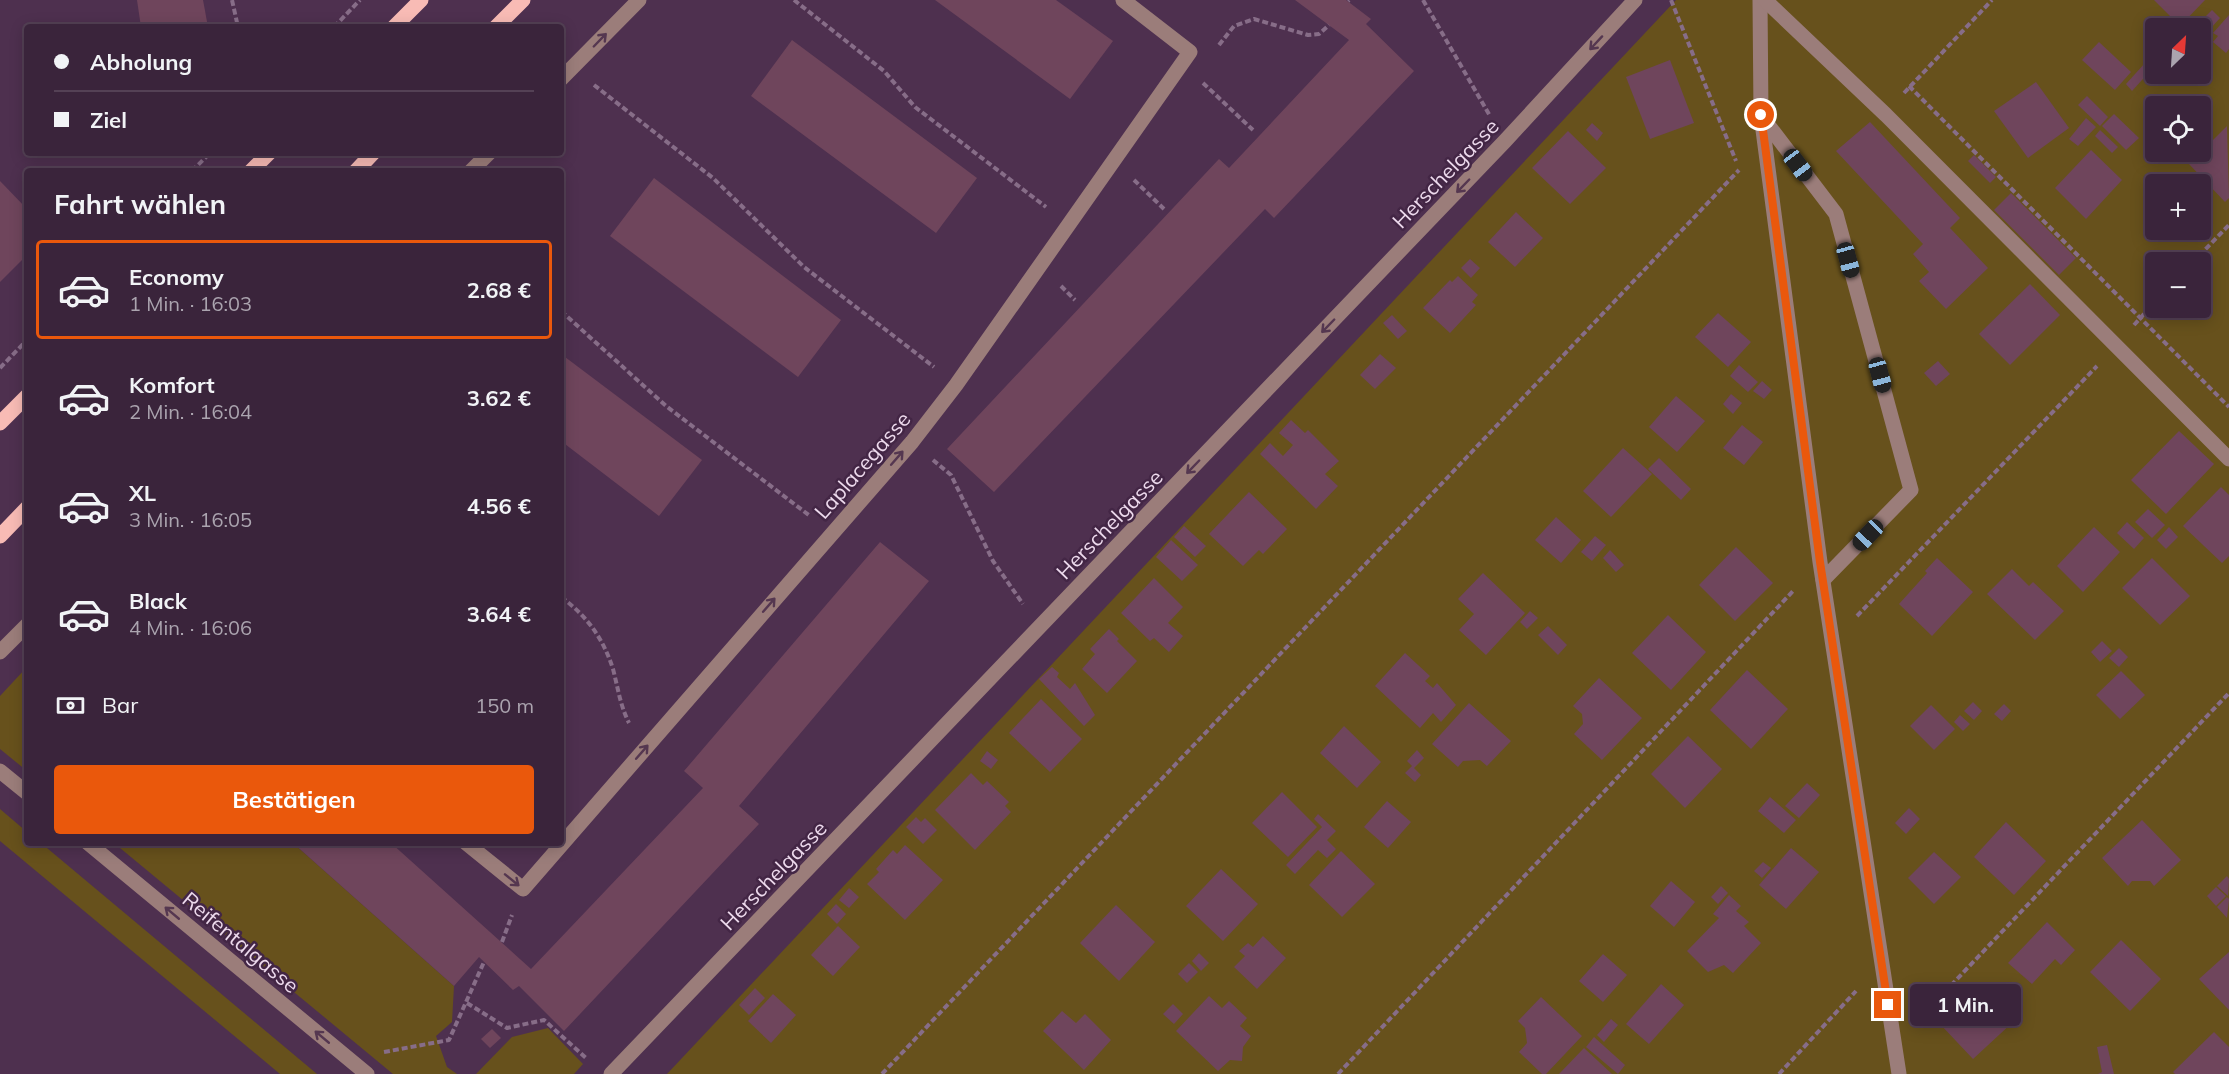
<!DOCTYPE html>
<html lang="de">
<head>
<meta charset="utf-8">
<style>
  body { margin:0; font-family:Mulish,sans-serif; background:#453046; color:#f1f3f6; height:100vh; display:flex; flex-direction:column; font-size:22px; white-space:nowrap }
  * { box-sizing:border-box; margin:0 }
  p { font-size:20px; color:#aba4af }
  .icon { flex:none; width:33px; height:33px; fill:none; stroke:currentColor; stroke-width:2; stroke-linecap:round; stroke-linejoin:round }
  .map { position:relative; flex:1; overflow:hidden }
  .panel { position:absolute; left:24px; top:168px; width:540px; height:678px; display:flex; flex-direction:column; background:#3a243b; border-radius:6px; box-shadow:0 3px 15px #0003,0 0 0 2px #544155 }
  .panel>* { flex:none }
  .hud { position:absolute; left:24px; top:24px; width:540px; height:132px; border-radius:6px; box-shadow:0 3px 15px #0003,0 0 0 2px #544155; display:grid; align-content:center; height:132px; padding:0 30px; background:#3a243b }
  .needle { width:39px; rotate:25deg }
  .buttons { position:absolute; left:2145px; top:18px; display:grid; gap:12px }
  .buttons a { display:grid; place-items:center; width:66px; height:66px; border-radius:6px; background:#3a243b; box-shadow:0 3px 15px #0003,0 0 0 2px #544155; font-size:30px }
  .end { position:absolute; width:27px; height:27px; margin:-14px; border:8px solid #ea580c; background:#fff; box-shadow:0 0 0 3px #fff }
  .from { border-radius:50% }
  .bubble { position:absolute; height:42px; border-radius:6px; background:#3a243b; box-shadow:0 3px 15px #0003,0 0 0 2px #544155; font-size:20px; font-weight:700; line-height:42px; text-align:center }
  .car { position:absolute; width:18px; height:36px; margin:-18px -9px; border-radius:8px; box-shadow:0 0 4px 2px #0007; background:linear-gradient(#222 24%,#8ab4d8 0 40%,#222 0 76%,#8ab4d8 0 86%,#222 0) }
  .hud b { display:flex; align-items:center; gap:21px; height:57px; font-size:22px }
  .hud b+b { border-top:2px solid #544155 }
  .hud i { width:15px; height:15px; background:#f1f3f6 }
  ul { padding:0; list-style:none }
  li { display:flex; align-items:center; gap:18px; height:99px; margin:0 12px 9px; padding:0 18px; border:3px solid transparent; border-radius:6px }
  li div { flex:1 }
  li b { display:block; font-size:22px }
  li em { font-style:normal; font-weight:700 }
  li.active { border-color:#ea580c }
  li>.icon { width:54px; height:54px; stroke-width:1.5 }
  h2 { padding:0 30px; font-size:27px; line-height:72px }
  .pay { display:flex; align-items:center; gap:15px; height:66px; padding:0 30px; font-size:22px }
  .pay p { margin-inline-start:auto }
  .action { display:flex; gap:12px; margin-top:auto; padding:12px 30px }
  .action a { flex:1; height:69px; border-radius:6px; background:#ea580c; color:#fff; font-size:24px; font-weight:700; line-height:69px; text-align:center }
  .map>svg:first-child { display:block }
  .green { fill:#67511c; fill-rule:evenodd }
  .building { fill:#6f455c }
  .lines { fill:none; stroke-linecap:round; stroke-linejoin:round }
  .path { stroke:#876d88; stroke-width:4; stroke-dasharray:6 3; stroke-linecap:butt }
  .minor { stroke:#9b7d7a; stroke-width:15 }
  .major { stroke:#f8bbb5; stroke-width:15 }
  .oneway { stroke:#553750 }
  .route { stroke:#ea580c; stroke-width:8 }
  .labels { text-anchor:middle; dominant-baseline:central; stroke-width:5; stroke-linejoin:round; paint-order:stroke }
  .street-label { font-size:21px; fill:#eddaed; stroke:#432645 }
</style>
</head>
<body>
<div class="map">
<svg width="2229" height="1074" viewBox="0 0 2229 1074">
  <rect width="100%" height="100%" fill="#4e304f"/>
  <g class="green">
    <path d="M1676 0H2229V1074H667ZM2156 28H2200V74H2156ZM2156 106H2200V152H2156ZM2156 184H2200V230H2156ZM2156 262H2200V308H2156Z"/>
    <path d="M27 667V771L0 749V696Z"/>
    <path d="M0 809 27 832V843H41L317 1074H280L0 841Z"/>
    <path d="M114 843H293L454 986 452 1022 436 1036 447 1067 457 1074H393Z"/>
    <path d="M548 1028 583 1064 574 1074H476L512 1037Z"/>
  </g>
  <g class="building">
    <path d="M137 0H203L208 27H141Z"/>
    <path d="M935 0H1056L1113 41 1070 99Z"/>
    <path d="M1295 0H1346L1371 19 1366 24 1414 71 1274 218 1265 209 994 492 947 449 1219 159 1229 168 1349 40Z"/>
    <path d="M2154 0H2205L2180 26Z"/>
    <path d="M2212 10 2220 18 2211 28 2202 20Z"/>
    <path d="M2229 15V49L2226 53 2213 42 2218 36 2213 33Z"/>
    <path d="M792 40 977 178 936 233 751 96Z"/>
    <path d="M2099 42 2131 72 2115 90 2082 60Z"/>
    <path d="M1670 60 1694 123 1650 139 1626 77Z"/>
    <path d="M2145 63 2152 69 2132 91 2126 84Z"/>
    <path d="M2036 82 2069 128 2028 158 1994 111Z"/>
    <path d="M2087 96 2108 117 2100 126 2078 105Z"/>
    <path d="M2114 114 2139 138 2126 150 2102 126Z"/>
    <path d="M2086 118 2096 127 2078 146 2069 139Z"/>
    <path d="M1870 122 1960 218 1950 228 1988 268 1946 309 1919 281 1929 272 1913 254 1923 244 1836 151Z"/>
    <path d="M1592 123 1603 133 1597 141 1586 130Z"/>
    <path d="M2227 126 2229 198 2225 202 2189 164Z"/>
    <path d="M2100 130 2118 147 2112 153 2095 136Z"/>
    <path d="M1568 131 1606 168 1570 204 1532 168Z"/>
    <path d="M2091 150 2122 180 2086 219 2055 188Z"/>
    <path d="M1974 155 1996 177 1990 183 1968 161Z"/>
    <path d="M654 178 841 320 798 377 610 236Z"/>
    <path d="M0 181 27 209V255L0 282Z"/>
    <path d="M2011 193 2076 258 2059 275 1994 210Z"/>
    <path d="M1516 212 1543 238 1515 267 1488 242Z"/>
    <path d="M1470 259 1480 268 1471 278 1461 268Z"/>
    <path d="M1458 276 1478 295 1472 302 1476 305 1450 333 1423 308 1450 280 1452 282Z"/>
    <path d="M2030 284 2060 315 2010 365 1979 334Z"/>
    <path d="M1718 313 1751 342 1728 367 1695 337Z"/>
    <path d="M1392 315 1407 331 1398 339 1383 323Z"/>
    <path d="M561 354 702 460 659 516 561 441Z"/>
    <path d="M1380 354 1396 368 1375 389 1360 375Z"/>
    <path d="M1938 361 1950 374 1936 386 1924 373Z"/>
    <path d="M1739 365 1758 382 1748 392 1730 376Z"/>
    <path d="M1762 381 1772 390 1764 399 1753 391Z"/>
    <path d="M1731 394 1742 403 1733 414 1723 404Z"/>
    <path d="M1676 396 1705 421 1677 452 1649 427Z"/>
    <path d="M1291 420 1305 433 1308 430 1339 461 1325 474 1338 486 1316 509 1260 454 1270 443 1283 456 1293 445 1279 433Z"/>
    <path d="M1742 425 1763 442 1744 465 1723 448Z"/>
    <path d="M2179 431 2214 464 2166 514 2131 480Z"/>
    <path d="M1623 448 1652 474 1611 517 1583 491Z"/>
    <path d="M1659 458 1691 489 1681 500 1648 469Z"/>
    <path d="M2221 487 2229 495V556L2222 563 2183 526Z"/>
    <path d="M1249 492 1287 529 1263 554 1259 550 1243 566 1209 534Z"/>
    <path d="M2148 509 2165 525 2152 538 2135 522Z"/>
    <path d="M1556 517 1581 540 1561 563 1535 540Z"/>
    <path d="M2127 522 2144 538 2134 549 2117 533Z"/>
    <path d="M1184 526 1206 546 1195 557 1174 537Z"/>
    <path d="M2094 527 2120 552 2083 592 2057 566Z"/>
    <path d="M2169 527 2178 537 2166 549 2157 540Z"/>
    <path d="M1595 536 1606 545 1592 561 1581 552Z"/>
    <path d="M1171 540 1198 565 1182 581 1156 557Z"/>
    <path d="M880 542 929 581 739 806 759 824 564 1031 519 986 513 990 479 957 454 986 293 843H391L531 969 703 788 684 771Z"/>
    <path d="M1736 547 1773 583 1735 621 1699 585Z"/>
    <path d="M1610 550 1624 565 1616 572 1603 558Z"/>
    <path d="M1937 558 1973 592 1932 636 1899 604 1927 573 1925 571Z"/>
    <path d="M2152 558 2190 596 2160 625 2122 588Z"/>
    <path d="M2012 569 2029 586 2033 582 2064 611 2035 640 1987 594Z"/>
    <path d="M1483 573 1525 613 1486 655 1459 630 1474 614 1458 599Z"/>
    <path d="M1154 578 1183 607 1168 623 1183 636 1169 652 1154 638 1150 641 1121 613Z"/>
    <path d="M1530 611 1538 618 1527 629 1520 622Z"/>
    <path d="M1668 615 1706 652 1671 690 1632 653Z"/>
    <path d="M1548 626 1567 645 1558 655 1538 635Z"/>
    <path d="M1109 629 1119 639 1117 641 1137 661 1107 693 1082 669 1095 654 1090 649Z"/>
    <path d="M2102 641 2112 651 2100 662 2091 652Z"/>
    <path d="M2119 648 2128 657 2119 667 2109 658Z"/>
    <path d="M1405 653 1430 676 1425 681 1433 688 1437 683 1456 705 1441 722 1433 713 1420 728 1375 686Z"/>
    <path d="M1052 667 1059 673 1057 677 1070 689 1075 683 1095 715 1084 726 1039 679Z"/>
    <path d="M1747 670 1788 709 1751 749 1710 710Z"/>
    <path d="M2121 671 2145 695 2120 719 2096 695Z"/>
    <path d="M1599 678 1642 718 1602 760 1574 734 1583 724 1582 714 1573 706Z"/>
    <path d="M1041 699 1082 739 1050 772 1009 733Z"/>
    <path d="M1973 702 1982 711 1974 720 1964 711Z"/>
    <path d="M1469 703 1511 741 1487 766 1480 760 1463 761 1458 767 1432 744Z"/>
    <path d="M2004 704 2011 711 2002 721 1994 714Z"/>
    <path d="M1931 705 1955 729 1934 750 1910 726Z"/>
    <path d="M1960 715 1970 724 1963 731 1954 722Z"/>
    <path d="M1344 726 1381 762 1357 788 1320 753Z"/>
    <path d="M1688 736 1722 769 1685 808 1651 774Z"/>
    <path d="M1417 750 1424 758 1414 768 1421 775 1415 782 1405 773 1412 766 1407 761Z"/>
    <path d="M987 751 998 760 991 769 980 761Z"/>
    <path d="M971 773 983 785 987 781 1009 802 1005 806 1011 812 975 850 935 810Z"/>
    <path d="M1807 783 1820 795 1799 818 1785 806Z"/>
    <path d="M1282 792 1317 827 1288 857 1252 823Z"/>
    <path d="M1770 797 1796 820 1784 833 1758 811Z"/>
    <path d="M1387 801 1411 822 1388 848 1364 827Z"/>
    <path d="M1909 808 1920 819 1906 834 1895 823Z"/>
    <path d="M1318 814 1336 831 1327 840 1336 849 1327 858 1318 850 1295 874 1286 865 1322 827 1314 819Z"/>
    <path d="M916 817 921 822 925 818 937 830 923 844 906 827Z"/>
    <path d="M2142 820 2181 860 2154 886 2150 881H2132L2128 886 2102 858Z"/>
    <path d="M2006 822 2046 861 2014 895 1974 857Z"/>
    <path d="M905 845 943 880 905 920 867 884 879 872 876 869 893 850 897 854Z"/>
    <path d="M1791 848 1819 872 1786 909 1759 885Z"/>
    <path d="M1341 851 1375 884 1342 917 1309 885Z"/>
    <path d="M1934 852 1961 877 1934 904 1908 878Z"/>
    <path d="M1763 862 1771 868 1762 878 1754 871Z"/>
    <path d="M1221 869 1258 904 1223 941 1186 906Z"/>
    <path d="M2227 876 2229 879 2228 896 2217 886Z"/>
    <path d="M1671 881 1695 902 1674 927 1650 906Z"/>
    <path d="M1721 886 1728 893 1718 904 1711 897Z"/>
    <path d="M2216 887 2226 896 2216 906 2207 896Z"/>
    <path d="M849 888 859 897 849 908 839 900Z"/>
    <path d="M1729 895 1741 906 1736 911 1749 922 1744 926 1761 943 1733 973 1724 965 1708 972 1687 951 1719 918 1713 914Z"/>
    <path d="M2227 897 2229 899 2227 918 2217 907Z"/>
    <path d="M836 904 846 914 837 924 827 914Z"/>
    <path d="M1116 905 1155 942 1119 981 1080 943Z"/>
    <path d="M2047 922 2075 950 2061 965 2055 959 2032 984 2008 963Z"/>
    <path d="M838 926 860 947 833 976 811 955Z"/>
    <path d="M1263 936 1286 958 1257 989 1234 967 1245 956 1239 951 1248 943 1253 947Z"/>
    <path d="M2121 940 2161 979 2130 1011 2090 972Z"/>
    <path d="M2229 952V1010L2199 979Z"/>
    <path d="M1199 953 1209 963 1201 971 1192 961Z"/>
    <path d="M1603 954 1627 975 1603 1002 1579 981Z"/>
    <path d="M1189 963 1198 972 1187 983 1178 974Z"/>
    <path d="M1661 984 1684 1005 1649 1044 1626 1024Z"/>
    <path d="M1980 986 1991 998 1997 994 2006 1003 2001 1009 2013 1022 1973 1059 1940 1024Z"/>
    <path d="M755 988 765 998 749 1015 739 1005Z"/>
    <path d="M773 994 796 1015 771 1043 748 1021Z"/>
    <path d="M1209 996 1222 1008 1229 1001 1247 1018 1240 1026 1251 1036 1243 1047 1242 1061 1230 1060 1218 1071 1176 1031Z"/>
    <path d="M1541 997 1582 1036 1546 1074H1542L1519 1052 1527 1043 1525 1028 1518 1021Z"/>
    <path d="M1173 1004 1183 1014 1174 1024 1163 1014Z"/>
    <path d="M1062 1011 1076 1023 1085 1014 1111 1040 1084 1070 1043 1031Z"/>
    <path d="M1611 1019 1618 1025 1604 1042 1597 1035Z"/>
    <path d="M492 1029 501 1038 490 1048 481 1039Z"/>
    <path d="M2214 1032 2229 1047V1074H2175L2173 1072Z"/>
    <path d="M1594 1037 1625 1065 1618 1074 1586 1047Z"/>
    <path d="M2107 1045 2114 1074H2098L2102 1072 2097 1047Z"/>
    <path d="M1584 1048 1612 1074H1559Z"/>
  </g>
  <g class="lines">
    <g class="path">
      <path d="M232 0 238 27"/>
      <path d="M794 0 884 71 915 107 1046 207"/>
      <path d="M1423 0 1490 116"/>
      <path d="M1671 0 1736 161"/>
      <path d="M1348 1 1349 0"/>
      <path d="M334 27 360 0"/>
      <path d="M1219 45 1234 26 1254 19 1308 35 1319 34 1329 25"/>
      <path d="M1203 83 1253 130"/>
      <path d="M594 85 713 178 804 267 934 367"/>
      <path d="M1909 86 2229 407"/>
      <path d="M1904 93 1992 0"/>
      <path d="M192 171 210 153"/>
      <path d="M1134 180 1164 209"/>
      <path d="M2193 262 2229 225"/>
      <path d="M1061 286 1075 300"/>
      <path d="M561 311 666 406 810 516"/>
      <path d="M2134 325 2156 301"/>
      <path d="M0 368 27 340"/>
      <path d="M933 460 951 475 993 561 1023 604"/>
      <path d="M561 597C587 616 603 638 613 669 618 688 620 705 629 723"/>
      <path d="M1857 616 2097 366"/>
      <path d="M502 942 512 915"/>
      <path d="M467 1003 507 1028 544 1020 587 1059"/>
      <path d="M1920 1018 2229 693"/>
      <path d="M384 1052 449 1040 484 962"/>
      <path d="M882 1074 1739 170"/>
      <path d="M1338 1074 1794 590"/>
      <path d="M1779 1074 1856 991"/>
    </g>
    <g class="minor">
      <path d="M1760 0 1761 115 1820 562 1899 1074"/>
      <path d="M1765 0 1886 115 2229 459"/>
      <path d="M561 79 639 0"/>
      <path d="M1762 117 1836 214 1911 490 1823 580"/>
      <path d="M471 171 489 153"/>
      <path d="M0 652 27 625"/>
      <path d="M0 771 27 793"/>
      <path d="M88 843 367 1074"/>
      <path d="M466 843 523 889 912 442 956 385 1190 52 1123 0"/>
      <path d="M611 1074 1505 141 1635 0"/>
    </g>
    <g class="major">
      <path d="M394 27 421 0"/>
      <path d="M496 27 523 0"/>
      <path d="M251 171 269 153"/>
      <path d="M356 171 373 153"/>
      <path d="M0 423 27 396"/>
      <path d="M0 536 27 508"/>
    </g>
  </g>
  <defs><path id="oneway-shaft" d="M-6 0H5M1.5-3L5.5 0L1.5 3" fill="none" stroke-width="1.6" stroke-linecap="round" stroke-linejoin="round" transform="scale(1.5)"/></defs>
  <g class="oneway">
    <use href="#oneway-shaft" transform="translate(600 40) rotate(-46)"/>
    <use href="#oneway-shaft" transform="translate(1596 43) rotate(133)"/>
    <use href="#oneway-shaft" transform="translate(1463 186) rotate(134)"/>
    <use href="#oneway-shaft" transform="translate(1328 326) rotate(134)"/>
    <use href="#oneway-shaft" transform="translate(897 458) rotate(-49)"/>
    <use href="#oneway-shaft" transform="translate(1193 467) rotate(134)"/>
    <use href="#oneway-shaft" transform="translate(769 605) rotate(-49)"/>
    <use href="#oneway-shaft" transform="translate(642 752) rotate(-49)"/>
    <use href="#oneway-shaft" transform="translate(512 880) rotate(39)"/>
    <use href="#oneway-shaft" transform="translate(172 913) rotate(-140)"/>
    <use href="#oneway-shaft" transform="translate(322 1037) rotate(-140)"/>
  </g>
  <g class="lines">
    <path class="route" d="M1761 115 1820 562 1888 1005"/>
  </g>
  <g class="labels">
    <g class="street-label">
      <text transform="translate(1445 173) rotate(-46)">Herschelgasse</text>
      <text transform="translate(862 465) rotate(-49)">Laplacegasse</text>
      <text transform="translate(1109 524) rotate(-46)">Herschelgasse</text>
      <text transform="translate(773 875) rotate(-46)">Herschelgasse</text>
      <text transform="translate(241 942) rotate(40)">Reifentalgasse</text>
    </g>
  </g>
</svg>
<div class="buttons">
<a><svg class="needle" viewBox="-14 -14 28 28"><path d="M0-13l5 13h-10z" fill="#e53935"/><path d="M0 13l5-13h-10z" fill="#aba4af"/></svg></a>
<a><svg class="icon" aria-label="locate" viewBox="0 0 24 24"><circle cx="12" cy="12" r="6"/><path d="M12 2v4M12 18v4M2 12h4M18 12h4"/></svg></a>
<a>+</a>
<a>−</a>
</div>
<i class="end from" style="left:1761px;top:115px"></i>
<i class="end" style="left:1888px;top:1005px"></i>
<div class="bubble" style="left:1910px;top:984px;width:111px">1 Min.</div>
<i class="car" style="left:1798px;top:165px;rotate:143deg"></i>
<i class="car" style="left:1848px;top:260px;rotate:165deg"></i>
<i class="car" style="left:1880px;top:375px;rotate:165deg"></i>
<i class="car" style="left:1868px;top:535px;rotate:224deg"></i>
<div class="hud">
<b><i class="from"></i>Abholung</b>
<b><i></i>Ziel</b>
</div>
<section class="panel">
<h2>Fahrt wählen</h2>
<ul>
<li class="active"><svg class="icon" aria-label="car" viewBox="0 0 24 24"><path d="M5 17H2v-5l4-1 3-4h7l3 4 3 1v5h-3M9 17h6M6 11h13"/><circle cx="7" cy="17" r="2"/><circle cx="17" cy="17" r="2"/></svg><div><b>Economy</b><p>1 Min. · 16:03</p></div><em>2.68 €</em></li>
<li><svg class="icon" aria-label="car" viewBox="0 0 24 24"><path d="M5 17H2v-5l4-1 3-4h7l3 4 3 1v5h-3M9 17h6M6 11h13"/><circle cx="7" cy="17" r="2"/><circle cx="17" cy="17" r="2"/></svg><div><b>Komfort</b><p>2 Min. · 16:04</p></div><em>3.62 €</em></li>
<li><svg class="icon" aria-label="car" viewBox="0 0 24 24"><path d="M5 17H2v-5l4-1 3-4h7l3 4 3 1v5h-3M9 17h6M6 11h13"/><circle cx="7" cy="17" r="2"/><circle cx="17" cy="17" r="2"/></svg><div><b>XL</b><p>3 Min. · 16:05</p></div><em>4.56 €</em></li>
<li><svg class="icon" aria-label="car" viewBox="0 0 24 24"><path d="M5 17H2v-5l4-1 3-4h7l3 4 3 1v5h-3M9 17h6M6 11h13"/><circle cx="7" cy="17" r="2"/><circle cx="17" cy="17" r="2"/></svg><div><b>Black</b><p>4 Min. · 16:06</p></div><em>3.64 €</em></li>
</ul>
<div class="pay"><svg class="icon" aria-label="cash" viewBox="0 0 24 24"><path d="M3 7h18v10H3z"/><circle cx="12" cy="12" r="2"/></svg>Bar<p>150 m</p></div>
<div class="action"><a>Bestätigen</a></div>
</section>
</div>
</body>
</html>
